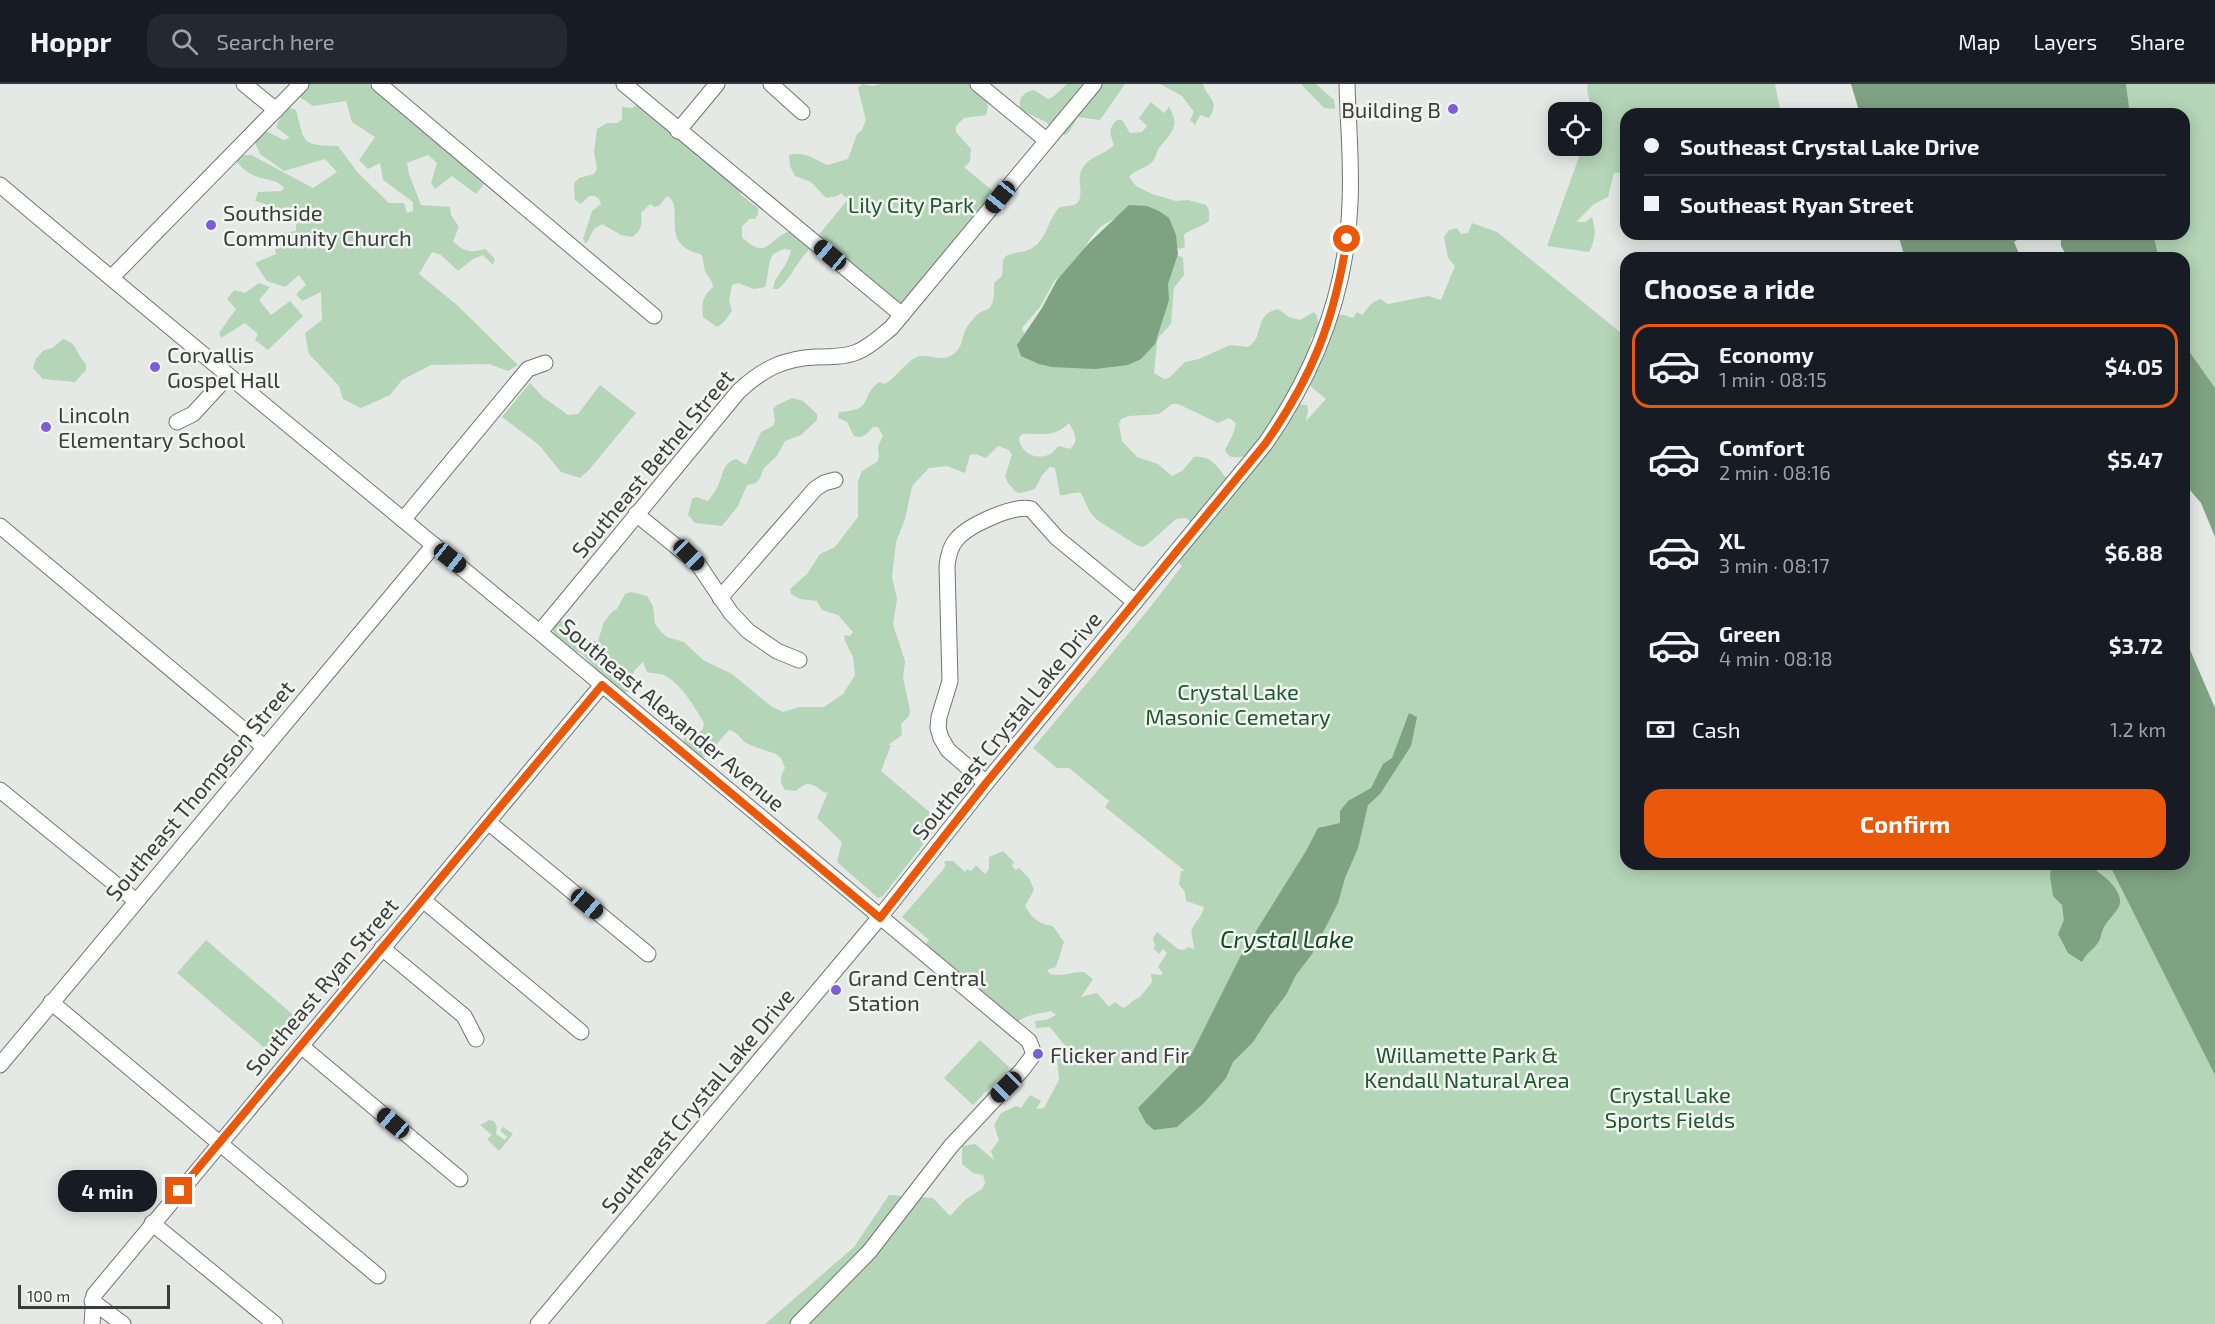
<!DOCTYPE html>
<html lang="en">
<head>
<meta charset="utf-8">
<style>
  body { margin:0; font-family:"Exo 2",sans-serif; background:#242831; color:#f1f3f6; height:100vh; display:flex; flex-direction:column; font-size:22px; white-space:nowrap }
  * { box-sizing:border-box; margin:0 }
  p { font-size:20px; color:#9ea1a6 }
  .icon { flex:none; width:33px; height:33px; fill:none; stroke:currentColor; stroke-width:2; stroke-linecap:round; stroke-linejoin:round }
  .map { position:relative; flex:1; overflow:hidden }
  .panel { position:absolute; left:1620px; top:168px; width:570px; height:618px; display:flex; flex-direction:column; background:#171b24; border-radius:18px; box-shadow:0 3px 15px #0003 }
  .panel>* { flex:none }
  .hud { position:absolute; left:1620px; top:24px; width:570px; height:132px; border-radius:18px; box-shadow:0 3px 15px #0003; display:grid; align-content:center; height:132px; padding:0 24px; background:#171b24 }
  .buttons { position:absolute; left:1548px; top:18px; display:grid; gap:12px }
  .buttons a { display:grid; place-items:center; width:54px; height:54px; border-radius:12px; background:#171b24; box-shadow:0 3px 15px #0003; font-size:30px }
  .scale { position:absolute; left:18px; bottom:15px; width:152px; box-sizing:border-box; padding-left:6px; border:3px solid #3b3c3b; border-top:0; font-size:16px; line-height:21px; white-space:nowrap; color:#3b3c3b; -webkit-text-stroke:4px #f2f6f3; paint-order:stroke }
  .end { position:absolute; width:27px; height:27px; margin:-14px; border:8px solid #ea580c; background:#fff; box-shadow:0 0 0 3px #fff }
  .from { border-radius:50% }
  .bubble { position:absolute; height:42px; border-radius:18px; background:#171b24; box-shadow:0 3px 15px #0003; font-size:20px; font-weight:700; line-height:42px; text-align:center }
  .car { position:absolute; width:18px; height:36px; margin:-18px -9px; border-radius:8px; box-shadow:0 0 4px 2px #0007; background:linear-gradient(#222 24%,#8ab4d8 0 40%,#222 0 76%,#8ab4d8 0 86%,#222 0) }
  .hud b { display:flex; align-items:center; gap:21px; height:57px; font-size:22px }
  .hud b+b { border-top:2px solid #363941 }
  .hud i { width:15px; height:15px; background:#f1f3f6 }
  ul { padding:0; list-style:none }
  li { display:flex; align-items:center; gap:18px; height:84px; margin:0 12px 9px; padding:0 12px; border:3px solid transparent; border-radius:18px }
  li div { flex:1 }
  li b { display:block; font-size:22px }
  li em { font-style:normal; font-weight:700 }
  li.active { border-color:#ea580c }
  li>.icon { width:54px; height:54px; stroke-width:1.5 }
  h2 { padding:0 24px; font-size:27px; line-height:72px }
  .pay { display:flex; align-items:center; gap:15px; height:66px; padding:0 24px; font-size:22px }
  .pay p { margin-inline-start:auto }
  .button { display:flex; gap:12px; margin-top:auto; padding:12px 24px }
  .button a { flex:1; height:69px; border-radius:18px; background:#ea580c; color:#fff; font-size:24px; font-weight:700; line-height:69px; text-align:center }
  header { display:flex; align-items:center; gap:36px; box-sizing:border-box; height:84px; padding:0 30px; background:#171b24; border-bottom:2px solid #363941 }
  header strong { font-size:28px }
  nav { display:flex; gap:33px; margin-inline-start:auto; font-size:21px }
  .search { width:420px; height:54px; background:#242831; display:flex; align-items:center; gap:15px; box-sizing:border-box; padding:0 21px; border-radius:18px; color:#9ea1a6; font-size:22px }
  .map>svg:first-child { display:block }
  .green { fill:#b4d5b7; fill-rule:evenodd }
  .water { fill:#7ea282 }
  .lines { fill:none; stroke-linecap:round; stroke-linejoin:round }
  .minor-casing { stroke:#717571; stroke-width:17 }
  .minor { stroke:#fff; stroke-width:15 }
  .route { stroke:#ea580c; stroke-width:8 }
  .poi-dot { fill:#7c5dd7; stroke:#f2f6f3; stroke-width:2 }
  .labels { text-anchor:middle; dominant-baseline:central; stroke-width:5; stroke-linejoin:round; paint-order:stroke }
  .poi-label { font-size:22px; fill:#3b3c3b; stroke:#f2f6f3; text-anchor:start }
  .park-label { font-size:22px; fill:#20572b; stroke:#f2f6f3 }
  .street-label { font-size:22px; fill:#3b3c3b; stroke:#f2f6f3 }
  .water-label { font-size:24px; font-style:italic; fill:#10491e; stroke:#f2f6f3 }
</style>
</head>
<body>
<header>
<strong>Hoppr</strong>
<div class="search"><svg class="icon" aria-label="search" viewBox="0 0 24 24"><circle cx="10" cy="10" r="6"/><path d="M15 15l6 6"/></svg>Search here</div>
<nav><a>Map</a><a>Layers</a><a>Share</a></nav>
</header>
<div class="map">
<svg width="2215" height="1240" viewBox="0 0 2215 1240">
  <rect width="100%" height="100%" fill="#e5e9e5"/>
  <g class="green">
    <path d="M309 0H369L484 100 476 110 452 92 435 105 431 99 437 79 428 71 407 79 409 90 421 121 450 123 451 131 459 143 453 157C464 168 470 169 485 165L495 175 493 181 483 171 473 175 458 187 441 171 432 168 419 190 457 221 518 281 508 287 489 280 431 281 402 296 390 311 361 324 343 315 339 302 309 270 305 249 322 236 321 208 302 217 296 210 306 201 299 191 285 203 267 197 255 179 276 170 272 151 296 147V135L290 128 283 129 287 135 279 136 272 122 255 117 258 108 282 107 284 104C276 95 269 97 258 93 248 90 241 83 235 76L239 71H251L313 104 337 88 325 75 284 87 260 70 254 56 264 46 284 56 290 54 276 43 285 22 296 26C305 61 302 61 338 62L358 89 389 119H404L407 129 413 127V118L383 96 380 79 368 85 359 76 375 53 352 38 346 17 313 22 297 11Z"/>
    <path d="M862 0 873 2 880 0H969L986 10 988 23 986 31 964 34 956 42V48L971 65 970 78 964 83 1000 113 902 231 813 158 848 115 841 109 837 112 826 114 811 98 795 92 790 82 789 71C804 67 815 75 827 81L848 75 857 50 862 46 866 36 858 4Z"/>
    <path d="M1067 0H1125L1100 36 1078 33 1069 48 1065 51 1054 46 1046 38 1021 26C1017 16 1023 8 1034 6L1048 15 1053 13Z"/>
    <path d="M1160 0H1203C1207 14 1221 17 1209 34L1200 31 1195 41 1190 36 1194 28 1182 12Z"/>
    <path d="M1301 0H1316L1334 16 1335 25 1324 24Z"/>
    <path d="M1588 0H1775L1781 30H1626V88L1614 89 1608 113 1594 120 1576 138H1586L1592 133C1596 146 1596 156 1589 168L1547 162 1583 62H1592V28L1587 6Z"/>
    <path d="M2126 0H2215V304L2184 260V174H2159L2153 150H2184V30H2130Z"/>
    <path d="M1151 18 1164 29 1169 23C1181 43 1171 48 1159 64 1156 68 1156 74 1153 77 1146 85 1135 85 1129 93L1136 102 1152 110 1176 117 1188 116 1206 121 1209 126V137C1200 144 1190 145 1184 151L1185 163 1180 165 1115 134 1100 143 1089 156 1077 178 1067 188 1055 196 1040 223 1022 244 1026 255 1160 216 1177 171 1183 174 1184 191 1174 204 1171 240 1159 253 1157 258 1154 289 1164 295 1169 294 1185 278 1199 275 1230 261 1248 263C1265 254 1253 230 1278 225L1289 233 1300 236 1314 228 1317 232 1319 244 1311 255 1304 286 1295 295 1291 306 1295 320 1307 321 1308 326 1306 337 1326 315 1310 302 1339 231H1344L1353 234 1357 228 1362 231 1372 219 1380 215 1388 220 1428 212 1441 216 1455 182 1448 174 1444 153 1449 146 1457 144 1461 150 1468 149 1472 139 1497 148 1626 253V780H2109L2215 989V1240H765L854 1163 889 1111 933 1114 950 1132 966 1115 982 1105 985 1099 983 1091 973 1089 962 1080V1062L975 1060 994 1076 991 1067 999 1056 994 1041 1001 1029 1016 1022 1021 1024 1030 1011 1041 1017 1036 1025 1044 1024 1059 996 1057 974 1053 973 1062 962 1066 963 1050 943 1036 944 1035 937 1046 936 1056 931 1051 927C1034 931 1033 929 1016 938L924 863 929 856 902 833 942 787 946 781 944 779 946 777H953L965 788 967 785 971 787 976 781 985 790 989 785V773L1003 767 1014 778 1012 782 1016 786 1019 784 1029 794 1034 806 1025 822C1033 835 1037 839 1053 842L1064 858 1056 883 1047 886 1050 890C1065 893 1071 887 1084 888L1093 895 1081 913 1097 909 1109 923 1115 918 1123 924C1130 921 1133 915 1140 913L1152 898 1151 890 1161 891 1163 889 1158 883 1167 869 1163 865 1159 870 1153 864 1155 862 1153 854 1157 848 1178 865 1184 866 1188 863 1194 865C1194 858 1190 852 1192 845 1195 837 1203 832 1204 823L1186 817 1185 808 1179 800 1181 787H1185L1105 723 1109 717 1069 684H1057L1033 664 1148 526 1182 482 1172 470 1191 439 1187 434 1176 435 1148 460 1143 463 1138 462 1097 436 1090 428 1081 409C1074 407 1068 412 1060 411L1055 384 1050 383 1042 391 1035 405 1021 409 1016 408 1008 399 1005 392 1012 371 1009 366 998 362 986 374 976 370 970 371 965 389 947 382 929 384 913 401 911 407 905 435 896 458 892 493 897 515 893 540 905 577 903 594 910 626 909 632 901 640 902 651 888 661H891L881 687 933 731 935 745 883 812 878 814 837 778 842 758 817 734 828 708 825 709C813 700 808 695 796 707L785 706C779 697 780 693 785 684L781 674 776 670C767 667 757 664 748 660 740 656 739 648 729 646L705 673 695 672 685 659 681 649 686 646 699 649 703 645 704 639C694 623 684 603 666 592 661 589 653 590 647 588L643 578C640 581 637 583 635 586 629 596 634 608 621 611L582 570C576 566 573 568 567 565 558 562 554 552 552 543L559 535C570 543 582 559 598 557L604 538 612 528 617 525 625 510 631 508 647 512 653 522 655 540 662 549 667 553 684 558 703 576 732 590 772 623 783 628 799 623H824L843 610 855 591 853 573 845 557 844 551 850 552 853 548 838 531 822 526 817 517 800 515 791 510 790 505 807 490 820 470 835 463 858 433V397L862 387 877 378 879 373 878 362 883 352 878 343H873C867 350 863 355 854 352L847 338 838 334 839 328C876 326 858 314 879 298L885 300C897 293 906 277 917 273 927 269 938 277 948 273 964 267 960 255 967 243 970 239 975 232 979 229 984 226 988 227 991 222 995 214 994 206 994 199L1002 192 1003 176 1006 172C1013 168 1021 169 1028 166 1047 158 1046 139 1058 125 1063 119 1078 126 1080 113 1082 102 1076 93 1084 82 1091 72 1105 70 1114 61 1110 50 1108 44 1117 36H1122L1130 49 1142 48 1147 42 1139 34ZM1172 320H1178L1218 339 1229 334 1236 339 1233 350 1225 366C1229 375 1235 374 1244 372L1247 377 1231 393H1225C1217 381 1210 371 1194 373L1182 387 1172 392 1158 380 1137 373 1122 357 1119 340 1121 335 1129 332 1159 330ZM1069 339C1074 348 1080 357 1070 365L1059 362C1056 364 1052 370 1048 371 1034 376 1020 368 1019 354L1022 350C1040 349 1055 354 1069 339Z"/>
    <path d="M637 21 643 22 678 53 685 62 696 63 735 89 741 111 758 124V130L755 135H750L742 142V153C767 178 769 154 790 147L808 161 809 166C797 177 790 196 778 205H773C774 192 788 183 791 166L784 165 773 170C767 180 769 192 765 203L754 205 738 199 732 201 729 217 732 227 722 240 717 243 703 233C701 219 703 212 713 203L712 198 705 188 702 171C693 168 683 165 678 156 670 142 681 119 667 112L660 121 655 123 650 120 641 129C642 140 642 146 632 153L621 151 602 140 594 145 586 160 583 155 592 127 601 120 599 115 595 112H589L581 120 575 116 574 99 579 94 594 90 597 85 594 68 597 45 607 39H618L622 35V23L632 24Z"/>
    <path d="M259 199 270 203 259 216 271 231 290 217 303 232 268 266 255 256 258 250 245 239 221 254 219 249 236 225 227 215 234 206 245 209Z"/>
    <path d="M63 255C77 260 73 262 80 272 81 275 84 277 86 280V286L75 298 43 295 33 284 36 275 43 267 52 264Z"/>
    <path d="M530 299 543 313 568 331 578 330 600 301 636 329 588 387 580 394 561 388 539 361 502 333Z"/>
    <path d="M792 314 803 317 817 330V336L801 351 785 357 777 372 764 384 760 394 756 399 747 401 738 422 722 442 695 439 688 431 692 415 696 413 708 417C712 411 717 406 719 399 724 388 723 379 736 375L746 381 761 348 773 342 775 337 773 325 777 321Z"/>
    <path d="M206 856 298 935 269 968 177 889Z"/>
    <path d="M980 956 1009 983 973 1021 944 994Z"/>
    <path d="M489 1036 494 1037 497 1043 496 1050 505 1056 507 1053 500 1046 503 1043 513 1050 499 1067 487 1055 492 1051 480 1041Z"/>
  </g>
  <g class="water">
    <path d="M1851 0H2126L2130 30 2018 28 2017 30H1860Z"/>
    <path d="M1129 121 1147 122 1159 127 1169 134 1176 151 1178 170 1168 200 1169 216 1155 260 1141 275 1128 281 1095 285 1052 283 1039 280 1021 272 1017 261 1042 224 1057 196 1089 159Z"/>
    <path d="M1898 150H2025L2014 158 2021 174H1905Z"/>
    <path d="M2061 150H2153L2159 174H2068L2061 162Z"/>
    <path d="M2184 260 2215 304V453L2201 419 2184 399Z"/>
    <path d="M2184 552 2215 624V991L2109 780H2184Z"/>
    <path d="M1409 629 1417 633 1411 662 1380 710 1368 721 1358 764 1345 794 1338 819 1312 870 1296 891 1286 911 1269 933 1253 958 1233 978 1226 994 1204 1019 1177 1043 1154 1046 1146 1039 1138 1024 1192 969 1240 873 1306 767 1318 744 1340 739V727L1348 717 1371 704 1383 680 1392 674Z"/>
    <path d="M2051 780H2091C2096 788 2105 792 2111 799 2130 822 2115 825 2104 843 2101 848 2101 856 2097 860 2091 868 2087 868 2082 878L2068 869 2058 850 2064 836 2062 821 2053 812 2050 792Z"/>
  </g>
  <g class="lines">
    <g class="minor-casing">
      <g id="minor">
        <path d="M244 0 276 26"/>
        <path d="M379 0 654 232"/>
        <path d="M624 0 902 231"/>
        <path d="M771 0 802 28"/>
        <path d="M978 0 1046 56"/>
        <path d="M678 47 717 0"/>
        <path d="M0 101C178 251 359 399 538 547 702 683 865 821 1029 957L1034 970 1022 986 951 1062 869 1168 798 1240"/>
        <path d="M112 193 301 0"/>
        <path d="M177 338 193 330 228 292"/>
        <path d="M636 430 698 480 731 529 748 547 777 567 799 576"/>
        <path d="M403 436 528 285 545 279"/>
        <path d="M0 442 264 663"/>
        <path d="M720 514 815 405 824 399 835 396"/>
        <path d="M540 548 738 308C761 286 784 274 816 273 829 273 845 273 857 268 870 263 881 252 891 244L1094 0"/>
        <path d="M986 699 948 666 941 654 938 644 939 633 950 597 947 482C948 473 950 463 956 456 967 442 1014 420 1031 425L1057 454 1135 518"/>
        <path d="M0 706 136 817"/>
        <path d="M488 738 648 870"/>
        <path d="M423 816 581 948"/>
        <path d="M382 864 464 932 476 955"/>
        <path d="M51 918 378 1192"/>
        <path d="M301 962 460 1095"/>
        <path d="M0 981 434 461"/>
        <path d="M152 1139 275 1240"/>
        <path d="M92 1217 123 1240"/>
        <path d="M92 1240 94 1211 602 601"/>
        <path d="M538 1240 880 833 986 699 1265 360C1316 287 1347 208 1350 119 1352 79 1348 39 1347 0"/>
      </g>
    </g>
    <use href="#minor" class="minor"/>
  </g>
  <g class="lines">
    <path class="route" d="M179 1107 602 601 880 834 986 699 1265 360C1313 292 1334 237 1347 155"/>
  </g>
  <g class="poi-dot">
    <circle cx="1453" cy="25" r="6"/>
    <circle cx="211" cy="141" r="6"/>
    <circle cx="155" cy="283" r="6"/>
    <circle cx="46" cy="343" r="6"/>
    <circle cx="836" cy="906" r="6"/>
    <circle cx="1038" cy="970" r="6"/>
  </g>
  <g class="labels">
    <g class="poi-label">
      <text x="1441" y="25" text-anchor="end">Building B</text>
      <text x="223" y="128">Southside<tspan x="223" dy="25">Community Church</tspan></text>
      <text x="167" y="270">Corvallis<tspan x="167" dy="25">Gospel Hall</tspan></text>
      <text x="58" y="330">Lincoln<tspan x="58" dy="25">Elementary School</tspan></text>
      <text x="848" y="893">Grand Central<tspan x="848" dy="25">Station</tspan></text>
      <text x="1050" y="970">Flicker and Fir</text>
    </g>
    <g class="park-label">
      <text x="911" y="120">Lily City Park</text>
      <text x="1238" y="607">Crystal Lake<tspan x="1238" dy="25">Masonic Cemetary</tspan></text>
      <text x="1467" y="970">Willamette Park &amp;<tspan x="1467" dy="25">Kendall Natural Area</tspan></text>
      <text x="1670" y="1010">Crystal Lake<tspan x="1670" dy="25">Sports Fields</tspan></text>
    </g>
    <g class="street-label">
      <text transform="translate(652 379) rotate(-50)">Southeast Bethel Street</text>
      <text transform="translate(673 630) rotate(40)">Southeast Alexander Avenue</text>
      <text transform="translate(1006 641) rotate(-51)">Southeast Crystal Lake Drive</text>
      <text transform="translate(199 706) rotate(-50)">Southeast Thompson Street</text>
      <text transform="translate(321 902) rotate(-50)">Southeast Ryan Street</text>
      <text transform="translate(697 1016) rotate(-50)">Southeast Crystal Lake Drive</text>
    </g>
    <g class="water-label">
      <text x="1287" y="854">Crystal Lake</text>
    </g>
  </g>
</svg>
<div class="buttons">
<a><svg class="icon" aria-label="locate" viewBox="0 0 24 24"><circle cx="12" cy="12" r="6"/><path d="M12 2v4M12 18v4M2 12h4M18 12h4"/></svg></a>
</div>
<div class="scale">100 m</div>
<i class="end from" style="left:1347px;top:155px"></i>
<i class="end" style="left:179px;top:1107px"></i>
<div class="bubble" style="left:58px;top:1086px;width:99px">4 min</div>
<i class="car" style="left:1000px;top:113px;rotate:219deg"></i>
<i class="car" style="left:830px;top:171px;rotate:310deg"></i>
<i class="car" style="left:689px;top:471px;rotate:135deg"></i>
<i class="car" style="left:450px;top:474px;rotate:129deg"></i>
<i class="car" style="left:587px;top:820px;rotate:130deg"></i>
<i class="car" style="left:1006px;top:1003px;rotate:225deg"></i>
<i class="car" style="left:393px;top:1039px;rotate:310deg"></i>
<div class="hud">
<b><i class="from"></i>Southeast Crystal Lake Drive</b>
<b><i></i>Southeast Ryan Street</b>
</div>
<section class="panel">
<h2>Choose a ride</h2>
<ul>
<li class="active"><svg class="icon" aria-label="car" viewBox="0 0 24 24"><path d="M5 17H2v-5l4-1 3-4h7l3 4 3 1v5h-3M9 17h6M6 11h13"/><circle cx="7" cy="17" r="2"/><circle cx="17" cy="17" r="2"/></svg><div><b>Economy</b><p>1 min · 08:15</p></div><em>$4.05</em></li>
<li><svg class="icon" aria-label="car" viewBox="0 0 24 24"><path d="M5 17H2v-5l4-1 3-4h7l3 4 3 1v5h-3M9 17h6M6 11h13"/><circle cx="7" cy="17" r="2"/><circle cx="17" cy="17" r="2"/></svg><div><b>Comfort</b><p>2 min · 08:16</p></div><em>$5.47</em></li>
<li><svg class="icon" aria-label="car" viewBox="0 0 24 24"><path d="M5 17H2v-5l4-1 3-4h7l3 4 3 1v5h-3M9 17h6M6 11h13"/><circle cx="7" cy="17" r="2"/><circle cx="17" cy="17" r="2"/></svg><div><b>XL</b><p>3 min · 08:17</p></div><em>$6.88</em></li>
<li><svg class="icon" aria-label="car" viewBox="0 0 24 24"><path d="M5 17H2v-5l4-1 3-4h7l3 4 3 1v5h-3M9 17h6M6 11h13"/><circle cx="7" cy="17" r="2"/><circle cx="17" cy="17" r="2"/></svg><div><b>Green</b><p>4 min · 08:18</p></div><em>$3.72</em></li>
</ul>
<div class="pay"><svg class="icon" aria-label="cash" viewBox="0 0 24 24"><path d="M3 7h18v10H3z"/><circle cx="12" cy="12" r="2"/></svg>Cash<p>1.2 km</p></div>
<div class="button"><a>Confirm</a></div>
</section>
</div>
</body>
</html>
